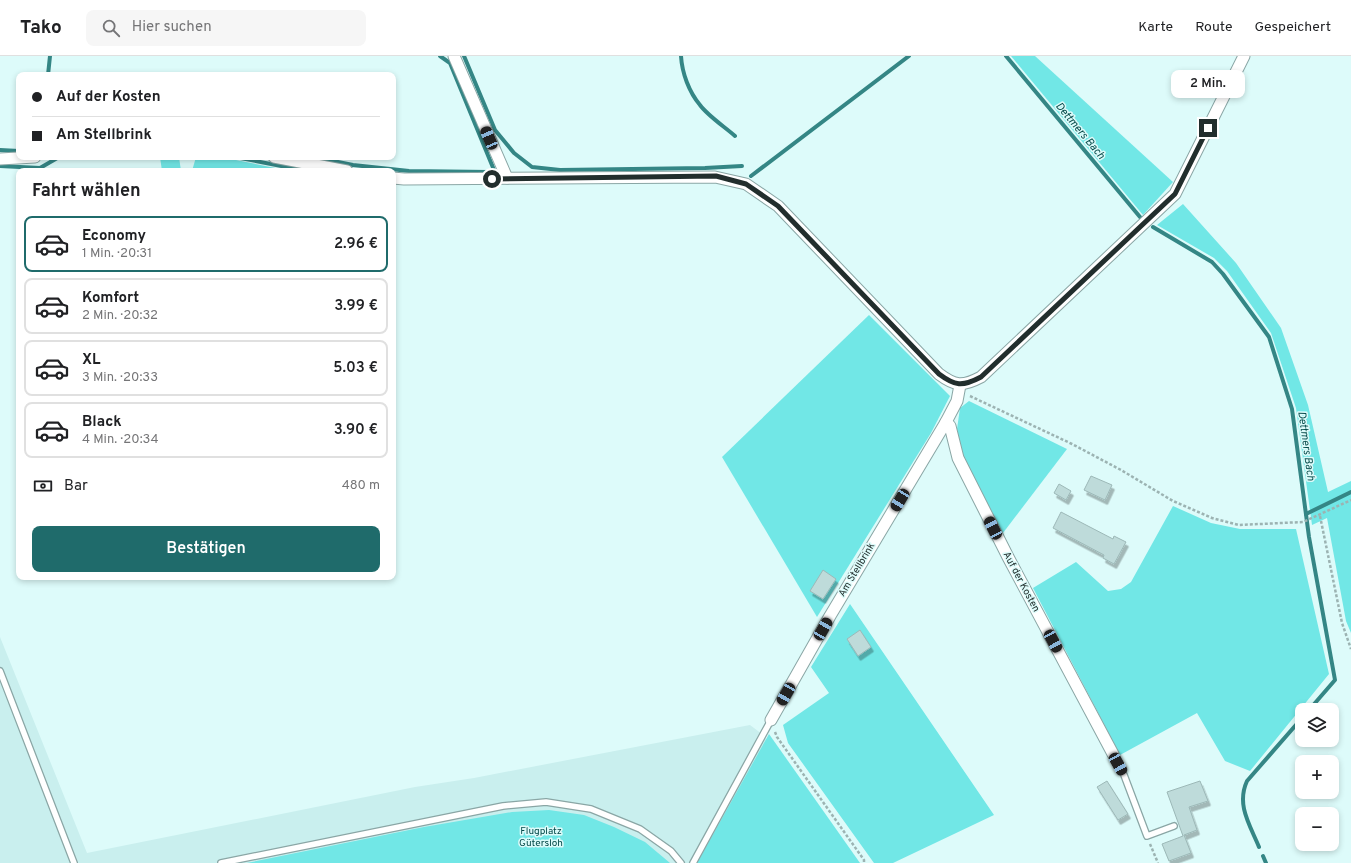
<!DOCTYPE html>
<html lang="de">
<head>
<meta charset="utf-8">
<style>
  body { margin:0; font-family:Overpass,sans-serif; background:#f6f6f6; color:#202124; height:100vh; display:flex; flex-direction:column; font-size:15px; white-space:nowrap }
  * { box-sizing:border-box; margin:0 }
  p { font-size:13px; color:#757577 }
  .icon { flex:none; width:22px; height:22px; fill:none; stroke:currentColor; stroke-width:2; stroke-linecap:round; stroke-linejoin:round }
  .map { position:relative; flex:1; overflow:hidden }
  .side { position:absolute; left:16px; top:112px; width:380px; height:412px; display:flex; flex-direction:column; background:#fff; border-radius:8px; box-shadow:0 2px 6px #0003 }
  .side>* { flex:none }
  .banner { position:absolute; left:16px; top:16px; width:380px; height:88px; border-radius:8px; box-shadow:0 2px 6px #0003; display:grid; align-content:center; height:88px; padding:0 16px; background:#fff }
  .buttons { position:absolute; left:1295px; top:647px; display:grid; gap:8px }
  .buttons a { display:grid; place-items:center; width:44px; height:44px; border-radius:8px; background:#fff; box-shadow:0 2px 6px #0003; font-size:20px }
  .end { position:absolute; width:18px; height:18px; margin:-9px; border:5px solid #222e2d; background:#fff; box-shadow:0 0 0 2px #fff }
  .from { border-radius:50% }
  .bubble { position:absolute; height:28px; border-radius:8px; background:#fff; box-shadow:0 2px 6px #0003; font-size:13px; font-weight:600; line-height:28px; text-align:center }
  .car { position:absolute; width:12px; height:24px; margin:-12px -6px; border-radius:5px; box-shadow:0 0 3px 1px #0007; background:linear-gradient(#222 24%,#8ab4d8 0 40%,#222 0 76%,#8ab4d8 0 86%,#222 0) }
  .banner b { display:flex; align-items:center; gap:14px; height:38px; font-size:15px }
  .banner b+b { border-top:1px solid #e0e0e0 }
  .banner i { width:10px; height:10px; background:#202124 }
  ul { padding:0; list-style:none }
  li { display:flex; align-items:center; gap:12px; height:56px; margin:0 8px 6px; padding:0 8px; border:2px solid #e0e0e0; border-radius:8px }
  li div { flex:1 }
  li b { display:block; font-size:15px }
  li em { font-style:normal; font-weight:600 }
  li.current { border-color:#1f6b6b }
  li>.icon { width:36px; height:36px; stroke-width:1.5 }
  h2 { padding:0 16px; font-size:18px; line-height:48px }
  .pay { display:flex; align-items:center; gap:10px; height:44px; padding:0 16px; font-size:15px }
  .pay p { margin-inline-start:auto }
  .button { display:flex; gap:8px; margin-top:auto; padding:8px 16px }
  .button a { flex:1; height:46px; border-radius:8px; background:#1f6b6b; color:#fff; font-size:16px; font-weight:600; line-height:46px; text-align:center }
  header { display:flex; align-items:center; gap:24px; box-sizing:border-box; height:56px; padding:0 20px; background:#fff; border-bottom:1px solid #e0e0e0 }
  header strong { font-size:19px }
  nav { display:flex; gap:22px; margin-inline-start:auto; font-size:14px }
  .search { width:280px; height:36px; background:#f6f6f6; display:flex; align-items:center; gap:10px; box-sizing:border-box; padding:0 14px; border-radius:8px; color:#757577; font-size:15px }
  .map>svg:first-child { display:block }
  .built { fill:#c9efee }
  .green { fill:#71e7e6 }
  .lines { fill:none; stroke-linecap:round; stroke-linejoin:round }
  .stream { stroke:#348685; stroke-width:4 }
  .building { fill:#bedbda; stroke:#9cb8b7; filter:url(#shadow) }
  .lane-casing { stroke:#8aa6a5; stroke-width:8 }
  .street-casing { stroke:#8aa6a5; stroke-width:13 }
  .path { stroke:#9cb3b2; stroke-width:2.5; stroke-dasharray:3 2; stroke-linecap:butt }
  .lane { stroke:#fff; stroke-width:5.5 }
  .street { stroke:#fff; stroke-width:11 }
  .route { stroke:#222e2d; stroke-width:5 }
  .labels { text-anchor:middle; dominant-baseline:central; stroke-width:3; stroke-linejoin:round; paint-order:stroke }
  .street-label { font-size:10px; fill:#222e2d; stroke:#ddfbfa }
  .park-label { font-size:10px; fill:#034949; stroke:#ddfbfa }
  .water-label { font-size:11px; font-style:italic; fill:#074c4b; stroke:#ddfbfa }
</style>
</head>
<body>
<header>
<strong>Tako</strong>
<div class="search"><svg class="icon" aria-label="search" viewBox="0 0 24 24"><circle cx="10" cy="10" r="6"/><path d="M15 15l6 6"/></svg>Hier suchen</div>
<nav><a>Karte</a><a>Route</a><a>Gespeichert</a></nav>
</header>
<div class="map">
<svg width="1351" height="807" viewBox="0 0 1351 807">
  <defs>
    <filter id="shadow"><feDropShadow dx="2.5" dy="4.5" stdDeviation="0" flood-color="#0004"/></filter>
  </defs>
  <rect width="100%" height="100%" fill="#ddfbfa"/>
  <path class="built" d="M0 581 87 797 415 731 474 722 750 669 762 678 858 807H0Z"/>
  <g class="green">
    <path d="M1011 0H1035L1173 126 1143 159Z"/>
    <path d="M160 101H179L181 115H162Z"/>
    <path d="M196 101H221L290 115H192Z"/>
    <path d="M1183 148 1236 207 1281 272 1308 349 1328 436 1351 425V577L1346 565 1327 462 1312 469 1296 352 1271 277 1227 215 1214 202 1157 169Z"/>
    <path d="M869 259 950 340 931 377 817 561 722 401Z"/>
    <path d="M969 345 1067 393 1003 477 962 400 957 373 960 352Z"/>
    <path d="M1173 450 1211 467 1240 473H1296L1329 618 1250 715 1225 705 1197 657 1120 699 1033 532 1076 506 1108 535 1121 533 1131 526Z"/>
    <path d="M850 548 994 759 893 807H874L788 687 783 669 829 637 811 611Z"/>
    <path d="M769 678 860 807H697Z"/>
    <path d="M549 754 584 759 614 771 645 786 670 807H247L424 771 512 756Z"/>
  </g>
  <g class="lines">
    <g class="stream">
      <path d="M464 0 495 74 514 97 532 111 560 114 705 112 742 110"/>
      <path d="M681 0C682 17 689 36 700 49 708 60 725 71 735 80"/>
      <path d="M1006 0 1140 161"/>
      <path d="M48 19 50 0"/>
      <path d="M0 94 19 95"/>
      <path d="M235 101 307 115"/>
      <path d="M313 101 353 109 409 115 489 116 494 114 450 7 440 0"/>
      <path d="M0 110 40 112 59 101"/>
      <path d="M751 120 909 0"/>
      <path d="M1153 171 1212 206 1223 218 1269 281 1292 353 1309 481 1335 624 1309 654"/>
      <path d="M1306 458 1351 436"/>
      <path d="M1259 791C1250 769 1236 749 1247 725L1302 662"/>
      <path d="M1263 800 1266 807"/>
    </g>
  </g>
  <g class="building">
    <path d="M1091 420 1112 429 1105 444 1084 434Z"/>
    <path d="M1059 428 1071 435 1066 444 1054 437Z"/>
    <path d="M1061 456 1113 483 1114 480 1126 486 1114 508 1103 502 1104 499 1053 472Z"/>
    <path d="M823 514 836 523 823 543 810 535Z"/>
    <path d="M860 574 871 591 858 600 847 583Z"/>
    <path d="M1107 725 1128 758 1118 764 1097 731Z"/>
    <path d="M1200 725 1208 745 1189 751 1197 774 1184 779 1191 797 1169 805 1162 788 1183 780 1167 736Z"/>
  </g>
  <g class="lines">
    <g class="lane-casing">
      <g id="lane">
        <path d="M0 615 74 807"/>
        <path d="M1113 698 1124 719 1147 780 1174 770"/>
        <path d="M221 807 503 750 546 746 591 753 640 773 671 795 681 807"/>
        <path d="M693 807 771 664"/>
      </g>
    </g>
    <g class="street-casing">
      <g id="street">
        <path d="M454 0 507 122"/>
        <path d="M274 101 347 115"/>
        <path d="M0 103 35 101"/>
        <path d="M393 122 404 123 715 121 746 128 778 150 939 318C955 330 962 331 981 321L1175 138 1244 0"/>
        <path d="M946 366 950 370 958 402 1008 501 1113 698"/>
        <path d="M771 664 830 560 946 366 957 345 960 329"/>
      </g>
    </g>
    <g class="path">
      <path d="M970 340 1072 388 1121 414 1173 445 1212 462 1239 469 1303 466 1351 444"/>
      <path d="M1320 460 1342 567 1351 593"/>
      <path d="M775 676 777 681 864 804V807"/>
      <path d="M1150 788 1158 807"/>
    </g>
    <use href="#lane" class="lane"/>
    <use href="#street" class="street"/>
  </g>
  <g class="lines">
    <path class="route" d="M492 123 716 120 746 128 778 150 939 318C955 330 962 331 981 321L1175 138 1208 72"/>
  </g>
  <g class="labels">
    <g class="street-label">
      <text transform="translate(857 514) rotate(-59)">Am Stellbrink</text>
      <text transform="translate(1021 526) rotate(62)">Auf der Kosten</text>
    </g>
    <g class="park-label">
      <text x="541" y="775">Flugplatz<tspan x="541" dy="12">Gütersloh</tspan></text>
    </g>
    <g class="water-label">
      <text transform="translate(1080 75) rotate(50)">Dettmers Bach</text>
      <text transform="translate(1306 390) rotate(82)">Dettmers Bach</text>
    </g>
  </g>
</svg>
<div class="buttons">
<a><svg class="icon" aria-label="layers" viewBox="0 0 24 24"><path d="M12 4l9 5-9 5-9-5zM3 14l9 5 9-5"/></svg></a>
<a>+</a>
<a>−</a>
</div>
<i class="end from" style="left:492px;top:123px"></i>
<i class="end" style="left:1208px;top:72px"></i>
<div class="bubble" style="left:1171px;top:14px;width:74px">2 Min.</div>
<i class="car" style="left:489px;top:82px;rotate:337deg"></i>
<i class="car" style="left:900px;top:444px;rotate:211deg"></i>
<i class="car" style="left:993px;top:472px;rotate:333deg"></i>
<i class="car" style="left:823px;top:573px;rotate:30deg"></i>
<i class="car" style="left:1053px;top:585px;rotate:152deg"></i>
<i class="car" style="left:786px;top:638px;rotate:210deg"></i>
<i class="car" style="left:1118px;top:708px;rotate:151deg"></i>
<div class="banner">
<b><i class="from"></i>Auf der Kosten</b>
<b><i></i>Am Stellbrink</b>
</div>
<section class="side">
<h2>Fahrt wählen</h2>
<ul>
<li class="current"><svg class="icon" aria-label="car" viewBox="0 0 24 24"><path d="M5 17H2v-5l4-1 3-4h7l3 4 3 1v5h-3M9 17h6M6 11h13"/><circle cx="7" cy="17" r="2"/><circle cx="17" cy="17" r="2"/></svg><div><b>Economy</b><p>1 Min. · 20:31</p></div><em>2.96 €</em></li>
<li><svg class="icon" aria-label="car" viewBox="0 0 24 24"><path d="M5 17H2v-5l4-1 3-4h7l3 4 3 1v5h-3M9 17h6M6 11h13"/><circle cx="7" cy="17" r="2"/><circle cx="17" cy="17" r="2"/></svg><div><b>Komfort</b><p>2 Min. · 20:32</p></div><em>3.99 €</em></li>
<li><svg class="icon" aria-label="car" viewBox="0 0 24 24"><path d="M5 17H2v-5l4-1 3-4h7l3 4 3 1v5h-3M9 17h6M6 11h13"/><circle cx="7" cy="17" r="2"/><circle cx="17" cy="17" r="2"/></svg><div><b>XL</b><p>3 Min. · 20:33</p></div><em>5.03 €</em></li>
<li><svg class="icon" aria-label="car" viewBox="0 0 24 24"><path d="M5 17H2v-5l4-1 3-4h7l3 4 3 1v5h-3M9 17h6M6 11h13"/><circle cx="7" cy="17" r="2"/><circle cx="17" cy="17" r="2"/></svg><div><b>Black</b><p>4 Min. · 20:34</p></div><em>3.90 €</em></li>
</ul>
<div class="pay"><svg class="icon" aria-label="cash" viewBox="0 0 24 24"><path d="M3 7h18v10H3z"/><circle cx="12" cy="12" r="2"/></svg>Bar<p>480 m</p></div>
<div class="button"><a>Bestätigen</a></div>
</section>
</div>
</body>
</html>
